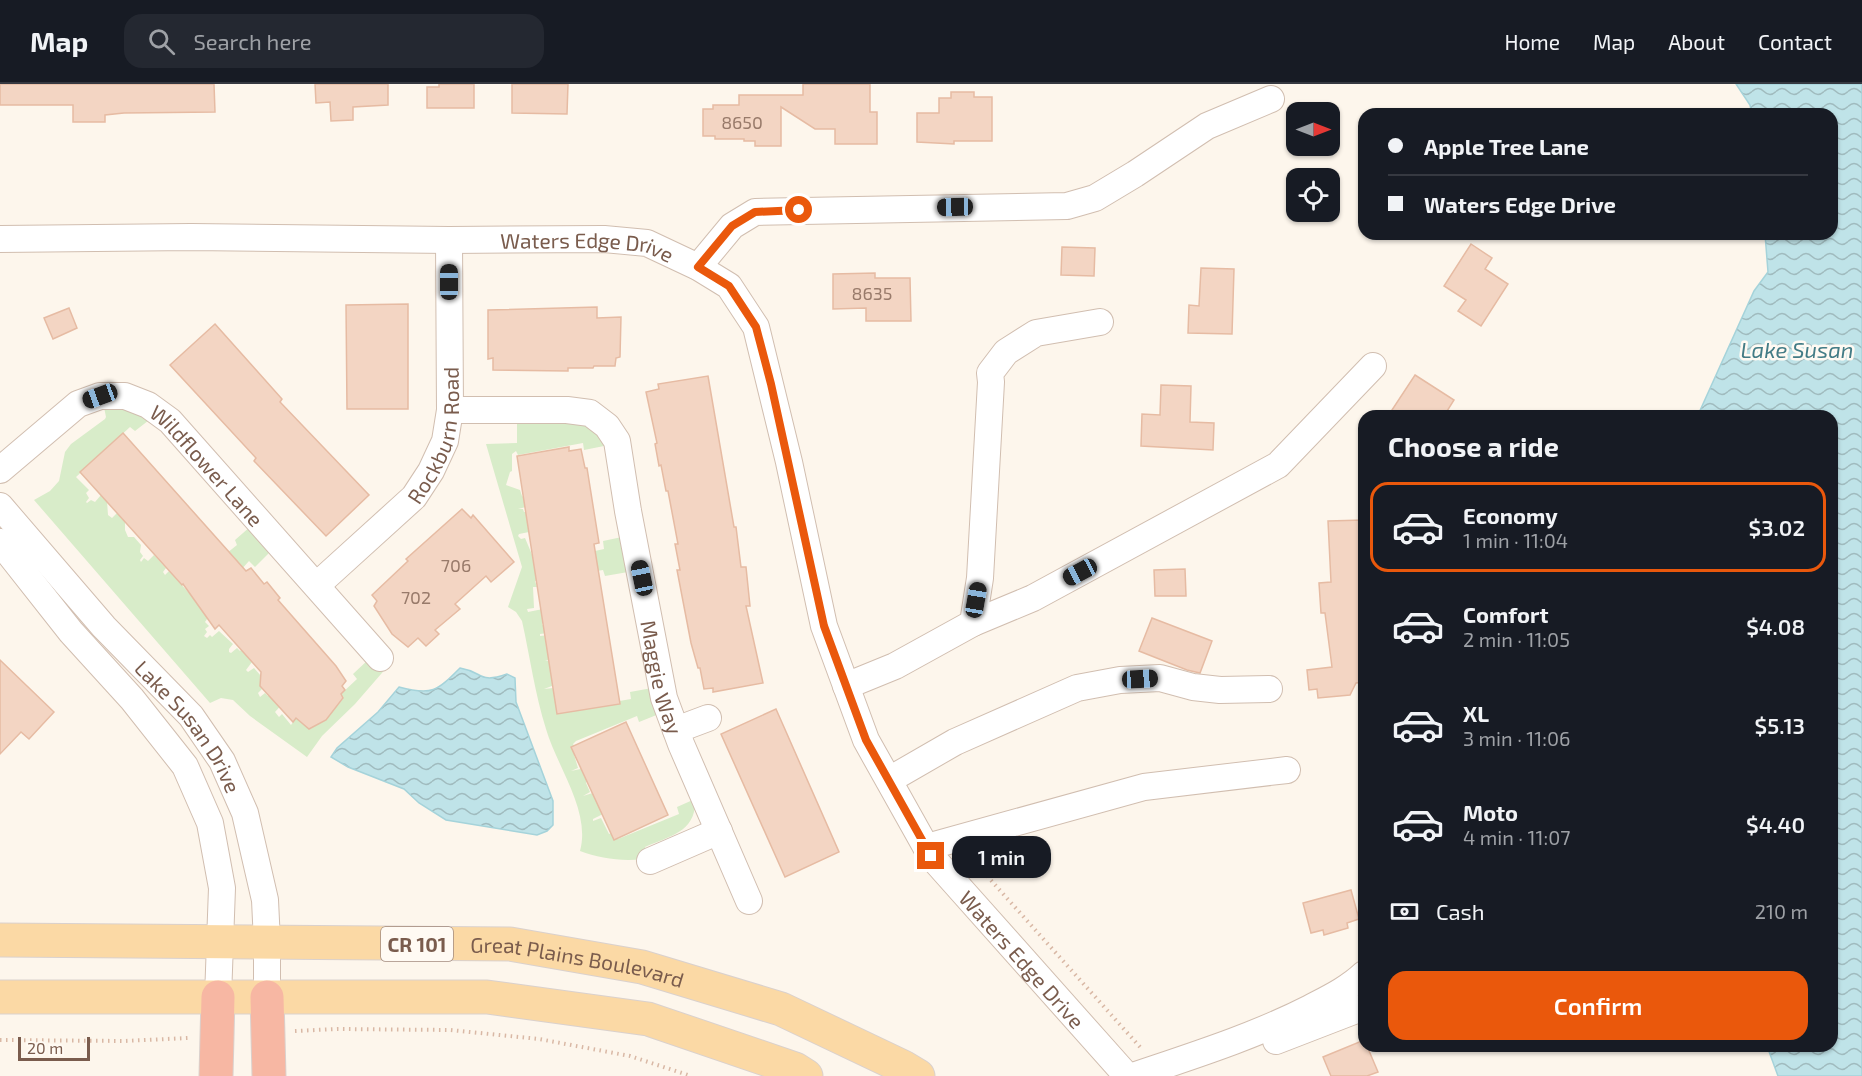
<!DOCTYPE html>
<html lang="en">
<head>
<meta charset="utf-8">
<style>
  body { margin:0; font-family:"Exo 2",sans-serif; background:#242831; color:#f1f3f6; height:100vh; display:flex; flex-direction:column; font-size:22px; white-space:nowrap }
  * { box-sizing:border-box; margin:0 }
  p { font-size:20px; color:#9ea1a6 }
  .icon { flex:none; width:33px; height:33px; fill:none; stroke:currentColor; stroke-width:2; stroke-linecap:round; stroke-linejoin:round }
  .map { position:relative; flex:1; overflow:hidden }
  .drawer { position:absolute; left:1358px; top:326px; width:480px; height:642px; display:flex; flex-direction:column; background:#171b24; border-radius:18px; box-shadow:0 2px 4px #0004 }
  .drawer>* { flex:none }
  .guide { position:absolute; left:1358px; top:24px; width:480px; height:132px; border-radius:18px; box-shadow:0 2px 4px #0004; display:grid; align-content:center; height:132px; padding:0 30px; background:#171b24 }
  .needle { width:39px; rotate:90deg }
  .tools { position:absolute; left:1286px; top:18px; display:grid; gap:12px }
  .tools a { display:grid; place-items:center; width:54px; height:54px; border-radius:12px; background:#171b24; box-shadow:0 2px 4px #0004; font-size:30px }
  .scale { position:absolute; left:18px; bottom:15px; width:72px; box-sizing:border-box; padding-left:6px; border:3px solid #7a5c4d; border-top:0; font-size:16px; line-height:21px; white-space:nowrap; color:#7a5c4d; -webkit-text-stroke:4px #fffaf3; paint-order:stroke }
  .end { position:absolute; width:27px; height:27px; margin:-14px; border:8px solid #ea580c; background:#fff; box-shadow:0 0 0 3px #fff }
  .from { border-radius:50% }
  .bubble { position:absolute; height:42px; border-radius:18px; background:#171b24; box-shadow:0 2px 4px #0004; font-size:20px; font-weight:600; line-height:42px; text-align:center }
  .car { position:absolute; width:18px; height:36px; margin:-18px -9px; border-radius:8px; box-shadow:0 0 4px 2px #0007; background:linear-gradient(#222 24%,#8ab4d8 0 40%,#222 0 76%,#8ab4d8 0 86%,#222 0) }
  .guide b { display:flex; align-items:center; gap:21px; height:57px; font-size:22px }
  .guide b+b { border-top:2px solid #363941 }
  .guide i { width:15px; height:15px; background:#f1f3f6 }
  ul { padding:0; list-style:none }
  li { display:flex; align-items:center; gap:18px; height:90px; margin:0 12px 9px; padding:0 18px; border:3px solid transparent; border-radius:18px }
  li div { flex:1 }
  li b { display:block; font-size:22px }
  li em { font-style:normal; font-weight:600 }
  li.selected { border-color:#ea580c }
  li>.icon { width:54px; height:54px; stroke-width:1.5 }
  h2 { padding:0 30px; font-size:27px; line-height:72px }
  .pay { display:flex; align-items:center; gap:15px; height:66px; padding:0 30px; font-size:22px }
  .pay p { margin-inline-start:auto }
  .button { display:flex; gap:12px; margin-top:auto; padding:12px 30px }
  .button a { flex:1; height:69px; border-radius:18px; background:#ea580c; color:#fff; font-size:24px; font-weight:600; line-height:69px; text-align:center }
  header { display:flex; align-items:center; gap:36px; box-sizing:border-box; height:84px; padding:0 30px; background:#171b24; border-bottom:2px solid #363941 }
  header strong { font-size:28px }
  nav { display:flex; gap:33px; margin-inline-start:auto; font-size:21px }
  .search { width:420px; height:54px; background:#242831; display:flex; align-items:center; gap:15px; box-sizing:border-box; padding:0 21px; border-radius:18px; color:#9ea1a6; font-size:22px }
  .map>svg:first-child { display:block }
  .green { fill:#d8ecc9 }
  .water { fill:url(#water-waves); stroke:#a5d3da; stroke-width:1.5 }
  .building { fill:#f3d5c3; stroke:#e6bba3; stroke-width:1.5 }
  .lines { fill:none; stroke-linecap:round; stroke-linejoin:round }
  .minor-casing { stroke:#d1beb0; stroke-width:28 }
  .major-casing { stroke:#dad1cd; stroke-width:35 }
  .highway-casing { stroke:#dad1cd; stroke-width:35 }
  .path { stroke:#d9b8a5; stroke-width:4; stroke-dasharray:1.5 4.5; stroke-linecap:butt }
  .minor { stroke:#fff; stroke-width:26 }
  .major { stroke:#fbd9a5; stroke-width:33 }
  .highway { stroke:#f7b7a3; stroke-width:33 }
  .route { stroke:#ea580c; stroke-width:8 }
  .labels { text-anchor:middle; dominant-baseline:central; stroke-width:5; stroke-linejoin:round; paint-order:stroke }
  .number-label { font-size:18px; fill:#987a6a }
  .shield { fill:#fffaf3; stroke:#a28b7f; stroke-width:1.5 }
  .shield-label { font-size:20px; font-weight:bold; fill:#7a5c4d }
  .street-label { font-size:21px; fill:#7a5c4d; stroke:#fffaf3 }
  .water-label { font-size:22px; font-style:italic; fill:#437c86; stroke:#fffaf3 }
</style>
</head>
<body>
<header>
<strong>Map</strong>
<div class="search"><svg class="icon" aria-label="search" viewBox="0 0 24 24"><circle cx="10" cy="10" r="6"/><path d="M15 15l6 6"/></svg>Search here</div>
<nav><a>Home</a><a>Map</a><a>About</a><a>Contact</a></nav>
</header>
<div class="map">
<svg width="1862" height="992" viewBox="0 0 1862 992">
  <defs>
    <pattern id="water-waves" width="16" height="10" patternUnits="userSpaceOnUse" patternTransform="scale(1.5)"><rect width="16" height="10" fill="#bfe3e8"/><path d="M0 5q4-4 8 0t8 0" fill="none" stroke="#a0bbbe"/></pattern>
  </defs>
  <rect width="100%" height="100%" fill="#fdf6ec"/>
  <g class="green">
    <path d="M109 321 153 333 135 347 130 343 76 393 89 406 86 409 89 414 86 418 87 419 91 416 95 418 101 411 107 417 108 431 112 434 117 429 125 438V446L128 453H134L141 461 140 468 143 472 140 476 141 478 144 474 148 477 154 471 166 484 163 488 165 491 169 487 189 509 207 499 227 469 237 461 235 456 251 442 272 466 255 483 249 477 241 486 205 538 209 542 205 545 207 548 204 552 207 554 210 551 212 553 219 547 233 560 229 565V568L231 569 237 564 240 567 242 565 252 578 246 586 248 588 254 584 261 592 260 602 262 605 258 609 260 613 265 609 268 612 276 604 286 616 275 628 279 633 282 630 291 641 296 634 310 645 326 635 343 615 341 610 357 595 353 590 369 575 388 582 355 620 322 652 307 673 250 632 233 616 221 614 210 619 34 416 50 407 59 397 65 368 71 360 105 335 106 333 104 323Z"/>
    <path d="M571 336C586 341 598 347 604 362L584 366 583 359 518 371 516 367 512 370V387L510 388 506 401 520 406 522 412 525 414 526 423 518 425H523L524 428H526L529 448 519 450 518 452 521 455 525 454 536 480 604 465 603 457 622 453 628 488 605 492 603 486 535 497 537 503H533L534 524 527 525 528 528 543 525 545 537 542 540 548 549 540 550V552L549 551 555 574 545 577H551L557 600 544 605 553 604 561 627 631 615 630 608 652 604 659 630 639 638 637 632 576 657 573 660 576 665 573 667 578 684 571 687 585 684 587 697 586 699 590 708 583 712 596 708 603 730 593 735V737L601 734 609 750 614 748 618 755 679 730 677 723 695 715C697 748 670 752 645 763L647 768 643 775C622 778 599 774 580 767 591 727 557 683 546 645 535 610 530 573 522 537L516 528 508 523 522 483 486 360 517 359V337Z"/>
  </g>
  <g class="water">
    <path d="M1736 0H1862V992H1778L1767 962H1832V332L1698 331 1754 207 1768 188 1765 150H1832V30H1752L1750 21Z"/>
    <path d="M460 584C484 588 478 600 507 590L515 594 516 618 553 717V741L547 747 537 751 446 736 419 719 404 705 348 683 331 673 337 664 378 628 399 603C432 612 437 607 460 584Z"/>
  </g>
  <g class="building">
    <path d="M0 0H214L215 28 124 29 105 31V38H73V21H0Z"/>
    <path d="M315 0H388V21L353 23V36L331 37 330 18 316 19Z"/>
    <path d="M439 0H474V24H427V3H439Z"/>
    <path d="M512 0H568L567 30 512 29Z"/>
    <path d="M803 0H870V28H877V60H835V45H815L781 23V62H755V57H744V55H715V52H703V25H713V21H739V11H803Z"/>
    <path d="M951 8H974V13H992V57H954V60L917 58V29H939V14H951Z"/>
    <path d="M1471 160 1492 174 1485 185 1508 200 1481 242 1458 227 1466 216 1444 202Z"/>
    <path d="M1062 163 1095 164 1094 192 1061 191Z"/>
    <path d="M1201 184 1234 185 1232 250 1188 249 1189 221 1199 222Z"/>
    <path d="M875 189V194H910L911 237H866V224L833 225V190Z"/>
    <path d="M408 220V325H347L346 221Z"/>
    <path d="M597 223V234L621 233 620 273 616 274 615 282H594L593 284H568V287L493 286V274L488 275V226Z"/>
    <path d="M69 224 77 244 53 255 44 234Z"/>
    <path d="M215 240 282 315 280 318 369 411 326 452 254 377 256 374 170 281Z"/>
    <path d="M1415 291 1454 316 1444 332H1388Z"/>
    <path d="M708 292 734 443H736L741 483H746L750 522H746L763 599 713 608V604L704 605 700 584H698L691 559 677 486H680L675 460H678L668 407H666L661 381 659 382 655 360 657 359 646 308 659 305 658 300Z"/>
    <path d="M1161 301 1191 302 1190 338 1214 339 1213 366 1141 362 1142 330 1160 331Z"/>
    <path d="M123 349 246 487 251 484 264 500 267 498 280 514 278 516 336 582 346 597 342 602 345 606 341 610 343 614 326 636 309 645 296 634 293 638 260 602 261 588 219 541 215 545 183 500 182 501 80 388Z"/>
    <path d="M569 363V367L581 365 585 384H587L599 459 594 460 620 620 557 630 517 372Z"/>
    <path d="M462 425 471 434 473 431 514 478 491 498 486 492 455 520 460 525 435 546 439 550 426 562 418 554 408 563 392 550 374 522 377 517 372 511 408 477 406 475Z"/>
    <path d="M1364 436V525H1360L1364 562V598L1356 599 1350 611 1318 614 1317 605 1309 606 1307 586 1332 583 1325 529H1321L1319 499 1331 498 1328 437Z"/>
    <path d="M1185 485 1186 512H1155L1154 486Z"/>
    <path d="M1152 534 1212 557 1200 589 1187 586 1139 567Z"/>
    <path d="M0 576 54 628 29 655 21 648 0 670Z"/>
    <path d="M776 625 839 768 785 793 721 650Z"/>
    <path d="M626 638 668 731 614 756 571 663Z"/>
    <path d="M1351 806 1359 835 1347 839 1348 844 1324 851 1323 846 1311 849 1303 819Z"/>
    <path d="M1364 956V962H1367L1378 988 1367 992H1331L1323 973Z"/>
  </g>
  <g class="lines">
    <g class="minor-casing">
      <g id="minor">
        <path id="s1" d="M0 155 191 153 449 156 604 155 647 159 698 183 729 202 756 243 789 378 824 542 866 656 931 772 1127 992"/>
        <path d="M698 183 732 142 755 128 1067 122 1095 114 1135 90 1207 42 1271 15"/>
        <path id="s2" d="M450 326H567L590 329 607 342 617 357 628 427 664 614 681 660 749 817"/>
        <path id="s3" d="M0 386 78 320 100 312H125L148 321 170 337 380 574"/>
        <path id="s4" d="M0 422 104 543 191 632 222 677 245 729 265 816 267 858V913"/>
        <path d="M0 458 71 548 132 615 185 682 210 739 222 804 218 913"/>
        <path id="s5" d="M317 501 414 413 431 387 445 357 450 326 449 156"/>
        <path d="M973 539 1033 514 1278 381 1373 282"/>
        <path d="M846 602 895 582 973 539 980 494 991 298 990 289 1006 268 1036 249 1100 238"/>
        <path d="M676 646 708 634"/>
        <path d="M889 696 955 658 1077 604 1120 596 1160 594 1193 603 1220 606 1269 605"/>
        <path d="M927 763 1144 703 1287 686"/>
        <path d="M650 777 719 747"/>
        <path d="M1276 957 1364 923"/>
        <path d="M1133 992C1192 972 1253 953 1310 924 1329 914 1348 905 1364 890"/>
      </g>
    </g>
    <g class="major-casing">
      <g id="major">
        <path id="s6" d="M0 856 510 860 642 883 781 925 903 983 918 992"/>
        <path d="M0 913H487L648 935 795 985 806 992"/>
      </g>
    </g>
    <g class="highway-casing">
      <g id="highway">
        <path d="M267 913 269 992"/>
        <path d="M216 992 218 913"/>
      </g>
    </g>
    <g class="path">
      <path d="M971 774 1140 963"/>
      <path d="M295 947 337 945 450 946 539 955 630 972 691 992"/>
      <path d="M0 956 124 957 188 954"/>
    </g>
    <use href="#minor" class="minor"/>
    <use href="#major" class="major"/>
    <use href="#highway" class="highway"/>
  </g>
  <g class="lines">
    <path class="route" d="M799 126 755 128 732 142 698 183 729 202 756 243 771 300 824 542 866 656 931 772"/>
  </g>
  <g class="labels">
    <g class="number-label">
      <text x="742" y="38">8650</text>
      <text x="872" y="209">8635</text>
      <text x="456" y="481">706</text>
      <text x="416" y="513">702</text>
    </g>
    <rect class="shield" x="381" y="843" width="72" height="34" rx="4.5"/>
    <g class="shield-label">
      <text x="417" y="860">CR 101</text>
    </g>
    <g class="street-label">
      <text stroke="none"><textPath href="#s1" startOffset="588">Waters Edge Drive</textPath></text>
      <text stroke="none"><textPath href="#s5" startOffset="198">Rockburn Road</textPath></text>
      <text stroke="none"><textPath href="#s3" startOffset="260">Wildflower Lane</textPath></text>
      <text stroke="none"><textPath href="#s2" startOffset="420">Maggie Way</textPath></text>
      <text stroke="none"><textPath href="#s4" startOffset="291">Lake Susan Drive</textPath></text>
      <text stroke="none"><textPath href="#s1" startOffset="1488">Waters Edge Drive</textPath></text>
      <text stroke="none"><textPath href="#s6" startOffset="579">Great Plains Boulevard</textPath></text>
    </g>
    <g class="water-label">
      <text x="1797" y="265">Lake Susan</text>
    </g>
  </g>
</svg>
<div class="tools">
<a><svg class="needle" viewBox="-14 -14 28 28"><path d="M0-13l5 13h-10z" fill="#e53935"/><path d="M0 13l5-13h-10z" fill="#9ea1a6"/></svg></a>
<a><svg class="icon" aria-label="locate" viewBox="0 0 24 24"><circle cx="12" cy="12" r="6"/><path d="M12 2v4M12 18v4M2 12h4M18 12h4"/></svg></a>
</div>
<div class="scale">20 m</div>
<i class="end from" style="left:799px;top:126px"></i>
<i class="end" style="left:931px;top:772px"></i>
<div class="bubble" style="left:952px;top:752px;width:99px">1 min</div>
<i class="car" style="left:955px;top:123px;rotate:269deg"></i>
<i class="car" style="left:449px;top:198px;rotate:0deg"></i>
<i class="car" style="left:100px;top:312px;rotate:250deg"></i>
<i class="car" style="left:1080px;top:488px;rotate:242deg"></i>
<i class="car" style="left:642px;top:494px;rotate:348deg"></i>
<i class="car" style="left:976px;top:516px;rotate:10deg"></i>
<i class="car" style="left:1140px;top:595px;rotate:87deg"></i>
<div class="guide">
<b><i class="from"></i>Apple Tree Lane</b>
<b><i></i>Waters Edge Drive</b>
</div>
<section class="drawer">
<h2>Choose a ride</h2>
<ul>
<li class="selected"><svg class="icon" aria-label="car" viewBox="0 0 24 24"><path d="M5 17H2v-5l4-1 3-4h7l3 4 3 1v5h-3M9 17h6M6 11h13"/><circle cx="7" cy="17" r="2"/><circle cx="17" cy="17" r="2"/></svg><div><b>Economy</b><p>1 min · 11:04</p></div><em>$3.02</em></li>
<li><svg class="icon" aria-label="car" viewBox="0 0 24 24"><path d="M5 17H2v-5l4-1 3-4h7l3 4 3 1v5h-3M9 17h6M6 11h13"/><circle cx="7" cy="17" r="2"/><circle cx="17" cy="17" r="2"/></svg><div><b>Comfort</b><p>2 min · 11:05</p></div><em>$4.08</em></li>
<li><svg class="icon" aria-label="car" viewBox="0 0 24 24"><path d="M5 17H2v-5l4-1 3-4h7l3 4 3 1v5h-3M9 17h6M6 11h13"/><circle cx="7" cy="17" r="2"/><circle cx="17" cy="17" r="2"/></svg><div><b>XL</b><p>3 min · 11:06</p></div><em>$5.13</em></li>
<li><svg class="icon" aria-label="car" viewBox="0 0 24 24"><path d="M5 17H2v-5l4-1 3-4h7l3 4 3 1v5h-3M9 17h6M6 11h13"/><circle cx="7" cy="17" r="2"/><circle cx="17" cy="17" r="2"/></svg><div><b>Moto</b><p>4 min · 11:07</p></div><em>$4.40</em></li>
</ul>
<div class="pay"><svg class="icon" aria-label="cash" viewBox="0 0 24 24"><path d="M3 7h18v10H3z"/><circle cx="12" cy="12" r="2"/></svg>Cash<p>210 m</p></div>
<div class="button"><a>Confirm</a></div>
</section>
</div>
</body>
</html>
